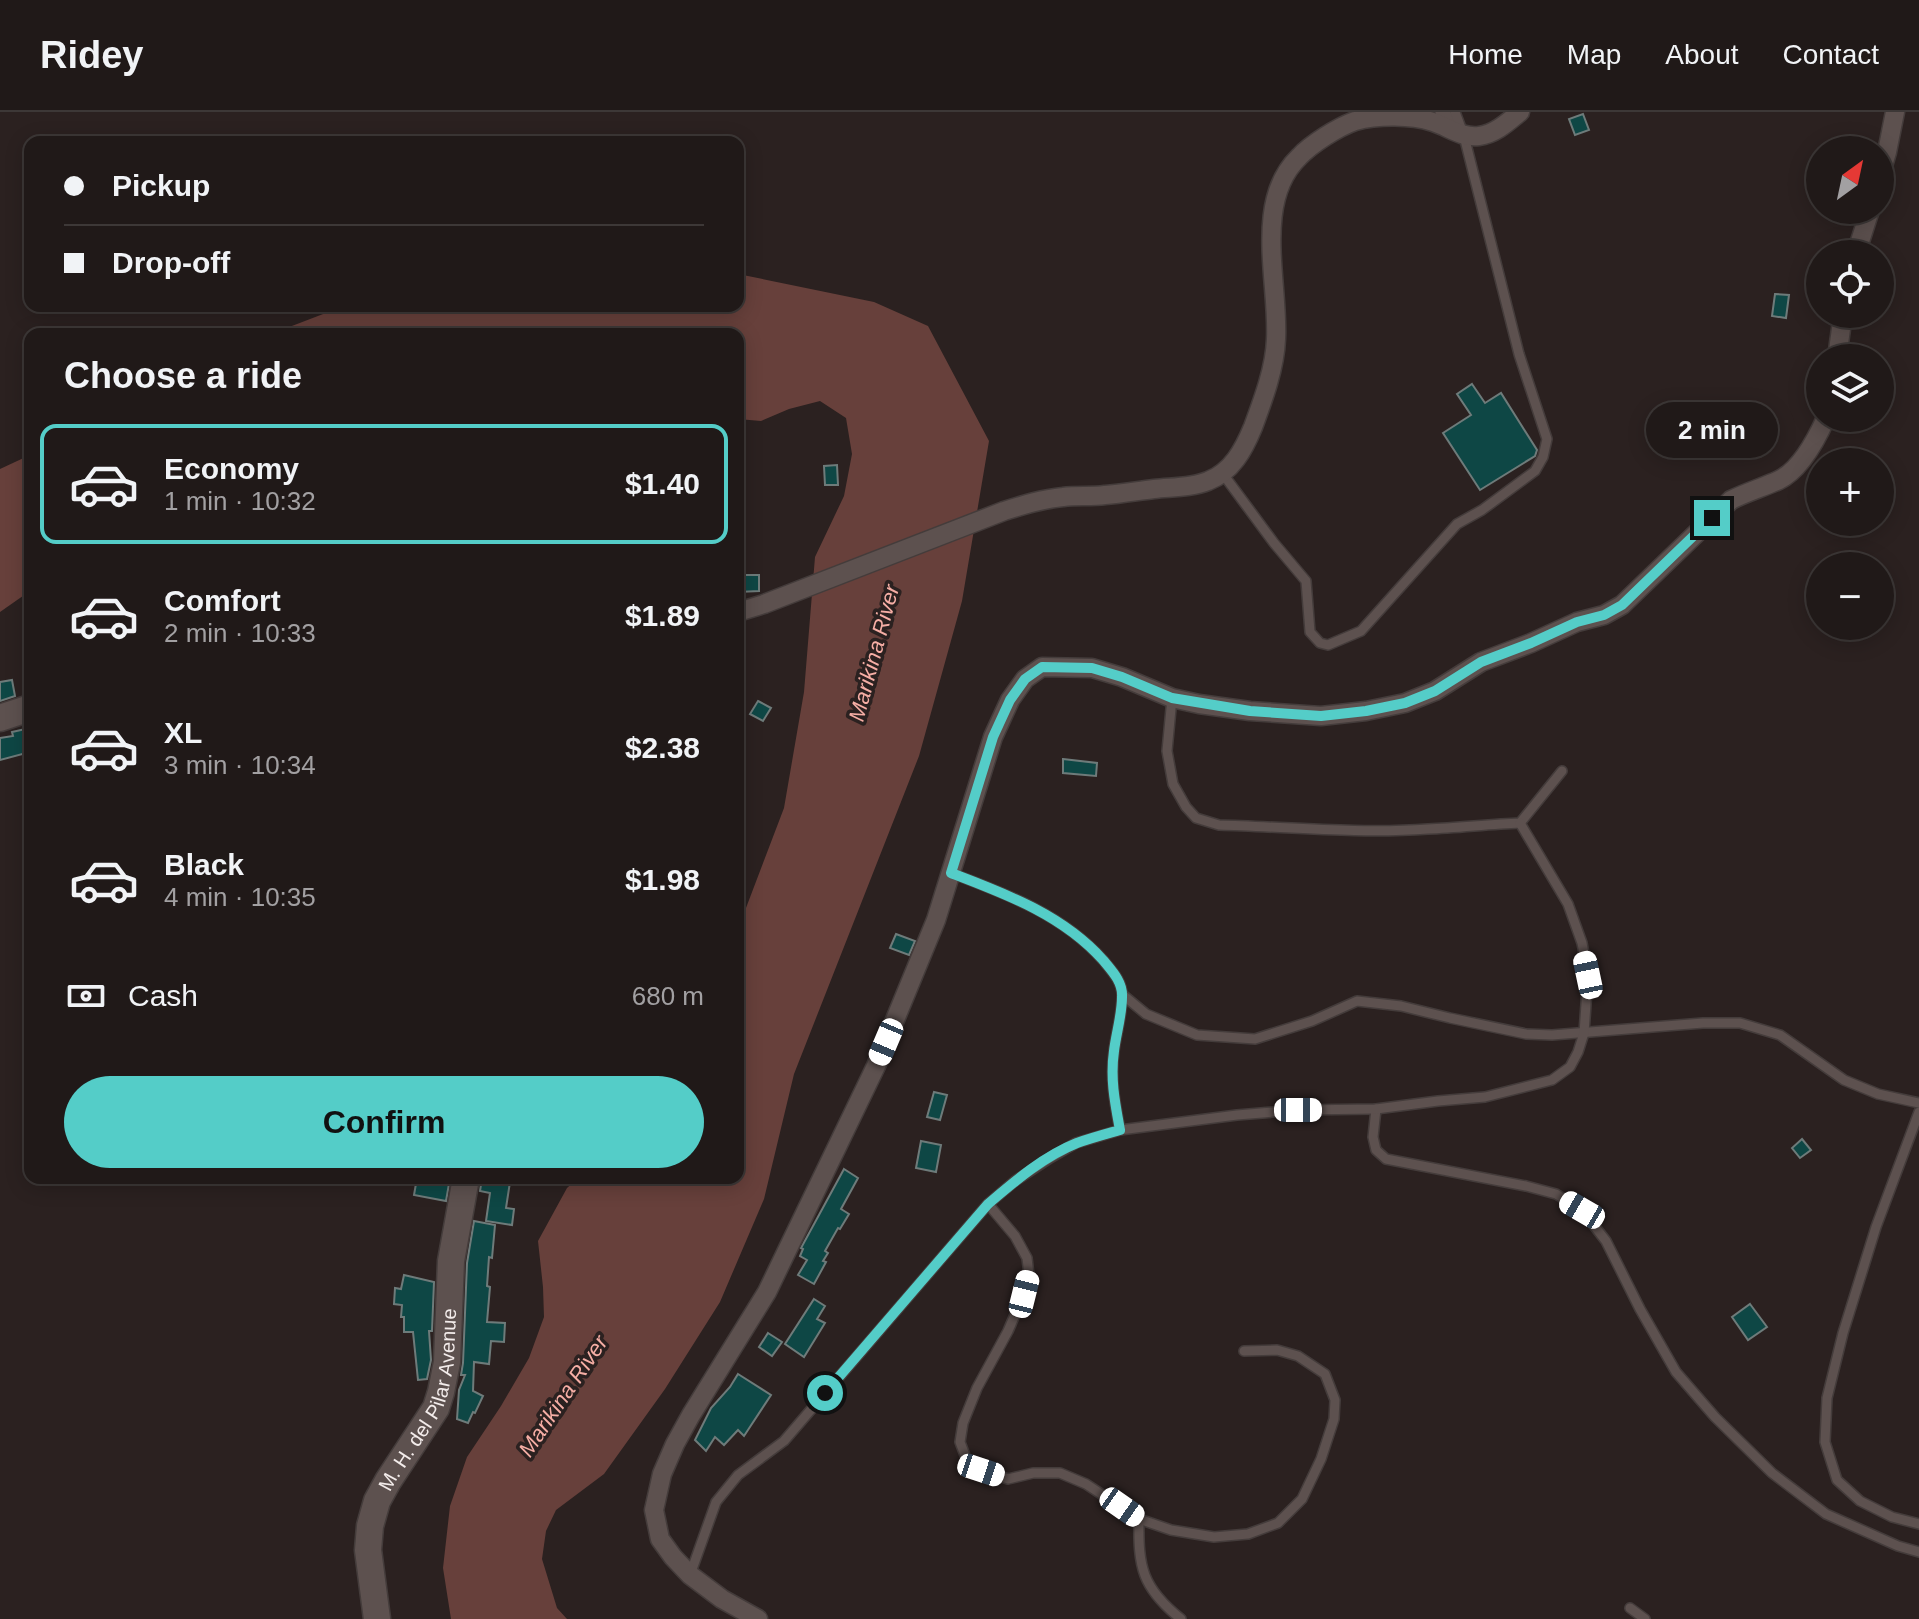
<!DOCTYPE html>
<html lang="en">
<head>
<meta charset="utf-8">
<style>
  body { margin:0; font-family:Arial,sans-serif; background:#282221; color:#f1f3f6; height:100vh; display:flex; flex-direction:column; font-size:30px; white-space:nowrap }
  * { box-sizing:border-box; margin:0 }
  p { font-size:26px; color:#a2a0a2 }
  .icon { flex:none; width:44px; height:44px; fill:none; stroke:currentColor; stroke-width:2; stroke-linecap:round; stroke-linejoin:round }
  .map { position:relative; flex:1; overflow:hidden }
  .panel { position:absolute; left:24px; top:216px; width:720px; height:856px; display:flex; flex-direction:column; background:#201918; border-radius:16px; box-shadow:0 4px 20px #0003,0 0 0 2px #3d3837 }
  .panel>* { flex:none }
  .banner { position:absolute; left:24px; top:24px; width:720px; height:176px; border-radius:16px; box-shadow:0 4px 20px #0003,0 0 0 2px #3d3837; display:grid; align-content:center; height:176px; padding:0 40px; background:#201918 }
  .needle { width:52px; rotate:33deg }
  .tools { position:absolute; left:1806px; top:24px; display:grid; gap:16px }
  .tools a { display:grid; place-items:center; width:88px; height:88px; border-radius:50%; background:#201918; box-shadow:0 4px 20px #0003,0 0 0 2px #3d3837; font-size:40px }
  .end { position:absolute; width:36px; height:36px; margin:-18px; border:10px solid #54cdc8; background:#111; box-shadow:0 0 0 4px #111 }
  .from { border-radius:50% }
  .bubble { position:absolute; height:56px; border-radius:28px; background:#201918; box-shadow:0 4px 20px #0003,0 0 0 2px #3d3837; font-size:26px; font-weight:800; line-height:56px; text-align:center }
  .car { position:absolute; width:24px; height:48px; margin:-24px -12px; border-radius:10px; box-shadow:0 0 6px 2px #0007; background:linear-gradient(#fff 24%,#345 0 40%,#fff 0 76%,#345 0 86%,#fff 0) }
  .banner b { display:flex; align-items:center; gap:28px; height:76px; font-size:30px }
  .banner b+b { border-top:2px solid #3d3837 }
  .banner i { width:20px; height:20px; background:#f1f3f6 }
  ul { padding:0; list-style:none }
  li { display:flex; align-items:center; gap:24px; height:120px; margin:0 16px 12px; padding:0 24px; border:4px solid transparent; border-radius:16px }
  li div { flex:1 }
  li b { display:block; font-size:30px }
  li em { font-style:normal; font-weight:800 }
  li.current { border-color:#54cdc8 }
  li>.icon { width:72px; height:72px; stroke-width:1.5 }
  h2 { padding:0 40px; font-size:36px; line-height:96px }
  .pay { display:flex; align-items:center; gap:20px; height:88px; padding:0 40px; font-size:30px }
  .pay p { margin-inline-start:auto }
  .cta { display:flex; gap:16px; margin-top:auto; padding:16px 40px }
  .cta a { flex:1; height:92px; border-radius:48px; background:#54cdc8; color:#111; font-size:32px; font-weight:800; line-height:92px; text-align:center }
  header { display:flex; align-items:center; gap:48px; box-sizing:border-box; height:112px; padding:0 40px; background:#201918; border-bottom:2px solid #3d3837 }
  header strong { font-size:38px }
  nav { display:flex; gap:44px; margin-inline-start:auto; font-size:28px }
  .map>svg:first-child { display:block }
  .water { fill:#67403b }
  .building { fill:#0e4745; stroke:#6e7b7a; stroke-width:2 }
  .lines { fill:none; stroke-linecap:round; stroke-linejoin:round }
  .lane-casing { stroke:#443c3b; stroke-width:12 }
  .street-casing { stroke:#443c3b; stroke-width:21 }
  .secondary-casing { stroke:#443c3b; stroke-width:29 }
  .lane { stroke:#5d514f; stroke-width:9 }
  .street { stroke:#5d514f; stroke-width:18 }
  .secondary { stroke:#5d514f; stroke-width:26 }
  .route { stroke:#54cdc8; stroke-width:10 }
  .labels { text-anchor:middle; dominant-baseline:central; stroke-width:7; stroke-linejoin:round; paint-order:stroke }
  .street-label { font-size:20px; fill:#f3eceb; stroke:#2b2120 }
  .water-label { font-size:22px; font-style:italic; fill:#f6aea5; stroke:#2b2120 }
</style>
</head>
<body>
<header>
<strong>Ridey</strong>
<nav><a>Home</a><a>Map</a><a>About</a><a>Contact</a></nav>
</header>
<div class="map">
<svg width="1919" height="1507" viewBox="0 0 1919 1507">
  <rect width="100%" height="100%" fill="#2b2120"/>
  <g class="water">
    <path d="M738 162 874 190 928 214 989 329 962 489 919 644 794 962 764 1087 720 1190 665 1277 604 1362 556 1398 546 1419 542 1447 557 1496 567 1507H451L443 1456 450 1394 467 1345 501 1294 529 1246 544 1205 543 1175 538 1129 567 1076 578 1066H738V817L784 696 804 580 815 445 844 384 852 342 846 306 820 289 789 297 761 309 738 307V222H271L344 194H738Z"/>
    <path d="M30 343V479L0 500V357Z"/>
  </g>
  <g class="building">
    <path d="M1583 2 1589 18 1575 23 1569 7Z"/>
    <path d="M1775 182 1789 183 1786 206 1772 204Z"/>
    <path d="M1472 272 1485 291 1501 281 1537 338 1535 344 1480 378 1443 321 1471 303 1457 282Z"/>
    <path d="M837 353 838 373H825L824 354Z"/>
    <path d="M738 463H759V479L738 480Z"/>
    <path d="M12 568 15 584 0 589V570Z"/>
    <path d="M758 589 771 596 763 609 750 602Z"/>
    <path d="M30 616V640L0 648V626L13 624 12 620Z"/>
    <path d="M1063 647 1097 651 1096 664 1063 661Z"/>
    <path d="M896 822 915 829 909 843 890 836Z"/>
    <path d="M934 980 947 983 940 1008 927 1005Z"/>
    <path d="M1802 1027 1811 1038 1800 1046 1792 1036Z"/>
    <path d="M921 1029 941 1033 936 1060 916 1056Z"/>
    <path d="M844 1057 858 1066 841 1097 849 1102 840 1117 838 1116 825 1139 828 1141 823 1149 826 1150 814 1172 798 1163 807 1148 800 1144 803 1137 801 1136Z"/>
    <path d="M417 1066H450L446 1089 414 1083Z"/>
    <path d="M482 1066 510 1070 506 1096 514 1097 512 1113 486 1109 490 1081 480 1079Z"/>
    <path d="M474 1109 495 1113 492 1146 489 1145 487 1174 490 1175 487 1210 505 1211 504 1230 491 1229 489 1252 474 1250 473 1279 483 1284 475 1301 473 1300 468 1311 457 1307 459 1278 465 1263H461L463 1251 467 1151Z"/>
    <path d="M404 1163 434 1170 432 1219H429L431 1248 427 1267 418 1268 413 1220H404V1205H401L402 1193 394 1192 395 1176 401 1177Z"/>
    <path d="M814 1187 825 1194 817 1207 825 1211 804 1245 785 1232Z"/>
    <path d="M1750 1192 1767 1215 1748 1228 1732 1205Z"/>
    <path d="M768 1221 782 1230 772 1244 759 1235Z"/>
    <path d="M738 1262 771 1283 744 1324 738 1318 724 1333 715 1325 706 1339 695 1328 711 1296 730 1275Z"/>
  </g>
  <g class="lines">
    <g class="lane-casing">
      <g id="lane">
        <path d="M1440 0 1458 9"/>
        <path d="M1223 362 1274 431 1306 469 1310 520 1320 531 1328 533 1361 519 1457 412 1482 398 1535 359 1543 345 1547 327 1519 242 1464 24 1455 0"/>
        <path d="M1172 586 1167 639 1173 672 1186 695 1196 706 1219 713C1288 715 1360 722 1428 717 1459 716 1489 712 1520 711L1562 659"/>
        <path d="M951 761C1007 782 1063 803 1103 848 1112 859 1123 870 1122 885 1122 903 1116 922 1114 939 1110 967 1115 992 1120 1018"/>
        <path d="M1123 883 1146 902 1197 923 1255 927 1312 909 1357 889 1401 894 1450 906 1526 922 1552 923 1703 911H1740L1780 923 1844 968 1878 982 1919 991"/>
        <path d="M1376 997 1373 1025 1376 1038 1386 1047 1526 1074 1556 1082 1582 1098 1606 1129 1640 1197 1676 1260 1715 1305 1772 1361 1826 1402 1898 1434 1919 1440"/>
        <path d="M1919 1000 1876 1115 1843 1221 1827 1286 1825 1330 1837 1368 1860 1389 1892 1405 1919 1412"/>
        <path d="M988 1092 1015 1124 1027 1146 1029 1163 1024 1182 1008 1219 977 1276 963 1311 960 1330 966 1346 981 1358 1008 1367 1033 1361H1060L1086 1372 1139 1407 1171 1418 1214 1425 1248 1422 1278 1411 1302 1387 1321 1347 1334 1307 1335 1288 1325 1262 1298 1244 1277 1238 1244 1239"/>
        <path d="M1139 1407C1138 1455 1142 1476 1181 1507"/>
        <path d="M690 1463 716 1390 738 1363 784 1329 988 1092 1015 1069 1050 1046 1076 1031 1120 1018 1237 1003 1298 998 1376 997 1438 989 1485 985 1552 968 1570 955 1578 940 1584 921 1588 863 1582 831 1568 792 1520 711"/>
        <path d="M1630 1496 1645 1507"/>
      </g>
    </g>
    <g class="street-casing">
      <g id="street">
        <path d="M1880 64 1887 40 1895 0"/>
        <path d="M1856 142 1870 98"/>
        <path d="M1837 246 1843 202"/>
        <path d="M738 500 764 492 1004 399C1023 393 1042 387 1063 385 1077 383 1091 385 1105 383 1121 382 1137 379 1154 377 1171 375 1191 376 1208 369 1232 360 1244 337 1253 315 1263 288 1275 256 1276 227 1279 171 1253 89 1299 45 1311 32 1338 15 1355 9 1378 3 1411 3 1433 10 1449 15 1461 26 1479 24 1495 22 1508 10 1520 0"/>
        <path d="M758 1507 722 1487 690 1463 673 1445 660 1427 654 1398 662 1362 675 1332 691 1303 767 1180 876 954 936 808 993 625 1010 588 1025 567 1042 555 1092 556 1122 565 1172 586 1199 592 1250 599 1321 604 1366 599 1405 591 1435 579 1481 550 1531 531 1577 510 1604 503 1622 493 1731 388C1747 380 1764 375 1779 368 1800 358 1817 326 1826 306"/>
      </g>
    </g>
    <g class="secondary-casing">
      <g id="secondary">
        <path d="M0 606 30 596"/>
        <path id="s1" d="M377 1507 368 1438 370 1414 377 1389 388 1369 436 1296 441 1280 447 1250 451 1149 466 1066"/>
      </g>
    </g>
    <use href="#lane" class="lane"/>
    <use href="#street" class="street"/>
    <use href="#secondary" class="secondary"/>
  </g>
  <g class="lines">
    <path class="route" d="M825 1281 988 1092C1015 1069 1044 1044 1077 1031 1091 1026 1106 1022 1120 1018 1115 991 1110 967 1114 939 1116 922 1122 903 1122 885 1123 870 1112 859 1103 848 1063 803 1006 782 951 761L993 625 1010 588 1025 567 1042 555 1092 556 1122 565 1172 586 1250 599 1321 604 1366 599 1405 591 1435 579 1481 550 1531 531 1577 510 1604 503 1622 493 1712 406"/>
  </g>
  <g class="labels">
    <g class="street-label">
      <text stroke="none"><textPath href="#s1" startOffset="232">M. H. del Pilar Avenue</textPath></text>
    </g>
    <g class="water-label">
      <text transform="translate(874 541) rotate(-75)">Marikina River</text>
      <text transform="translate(563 1284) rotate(-56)">Marikina River</text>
    </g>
  </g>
</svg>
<div class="tools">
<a><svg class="needle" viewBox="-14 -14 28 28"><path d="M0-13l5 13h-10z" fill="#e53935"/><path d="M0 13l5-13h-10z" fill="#a2a0a2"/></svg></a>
<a><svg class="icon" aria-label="locate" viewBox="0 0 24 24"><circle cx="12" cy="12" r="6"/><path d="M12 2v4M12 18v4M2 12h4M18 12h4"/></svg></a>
<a><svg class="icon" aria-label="layers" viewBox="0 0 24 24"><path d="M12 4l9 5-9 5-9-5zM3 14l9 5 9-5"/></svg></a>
<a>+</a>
<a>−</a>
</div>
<i class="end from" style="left:825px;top:1281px"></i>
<i class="end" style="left:1712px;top:406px"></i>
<div class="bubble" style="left:1646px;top:290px;width:132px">2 min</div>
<i class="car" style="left:1588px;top:863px;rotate:348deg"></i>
<i class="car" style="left:886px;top:930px;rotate:203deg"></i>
<i class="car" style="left:1298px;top:998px;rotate:90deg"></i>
<i class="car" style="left:1582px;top:1098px;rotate:300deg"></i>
<i class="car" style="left:1024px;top:1182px;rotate:14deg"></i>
<i class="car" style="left:981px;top:1358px;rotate:108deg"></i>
<i class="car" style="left:1122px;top:1395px;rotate:125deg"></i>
<div class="banner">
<b><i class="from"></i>Pickup</b>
<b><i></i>Drop-off</b>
</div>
<section class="panel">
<h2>Choose a ride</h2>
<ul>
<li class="current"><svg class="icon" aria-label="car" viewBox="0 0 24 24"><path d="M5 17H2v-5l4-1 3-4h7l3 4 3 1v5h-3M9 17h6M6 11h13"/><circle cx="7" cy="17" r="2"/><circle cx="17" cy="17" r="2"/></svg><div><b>Economy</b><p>1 min · 10:32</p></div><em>$1.40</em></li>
<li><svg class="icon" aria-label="car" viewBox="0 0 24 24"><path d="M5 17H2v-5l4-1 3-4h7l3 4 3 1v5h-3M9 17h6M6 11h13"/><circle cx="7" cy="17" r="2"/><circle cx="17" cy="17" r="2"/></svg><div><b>Comfort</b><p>2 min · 10:33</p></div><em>$1.89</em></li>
<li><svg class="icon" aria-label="car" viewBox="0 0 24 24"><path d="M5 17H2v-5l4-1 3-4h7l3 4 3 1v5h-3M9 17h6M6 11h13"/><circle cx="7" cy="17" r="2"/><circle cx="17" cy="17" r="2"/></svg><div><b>XL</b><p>3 min · 10:34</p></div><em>$2.38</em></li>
<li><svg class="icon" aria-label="car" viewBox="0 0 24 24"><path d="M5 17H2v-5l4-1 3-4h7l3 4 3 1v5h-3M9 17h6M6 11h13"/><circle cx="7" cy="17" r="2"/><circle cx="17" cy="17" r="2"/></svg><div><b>Black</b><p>4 min · 10:35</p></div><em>$1.98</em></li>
</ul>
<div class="pay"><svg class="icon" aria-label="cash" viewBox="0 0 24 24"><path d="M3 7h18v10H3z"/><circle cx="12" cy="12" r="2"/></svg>Cash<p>680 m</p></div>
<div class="cta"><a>Confirm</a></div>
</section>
</div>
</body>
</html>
